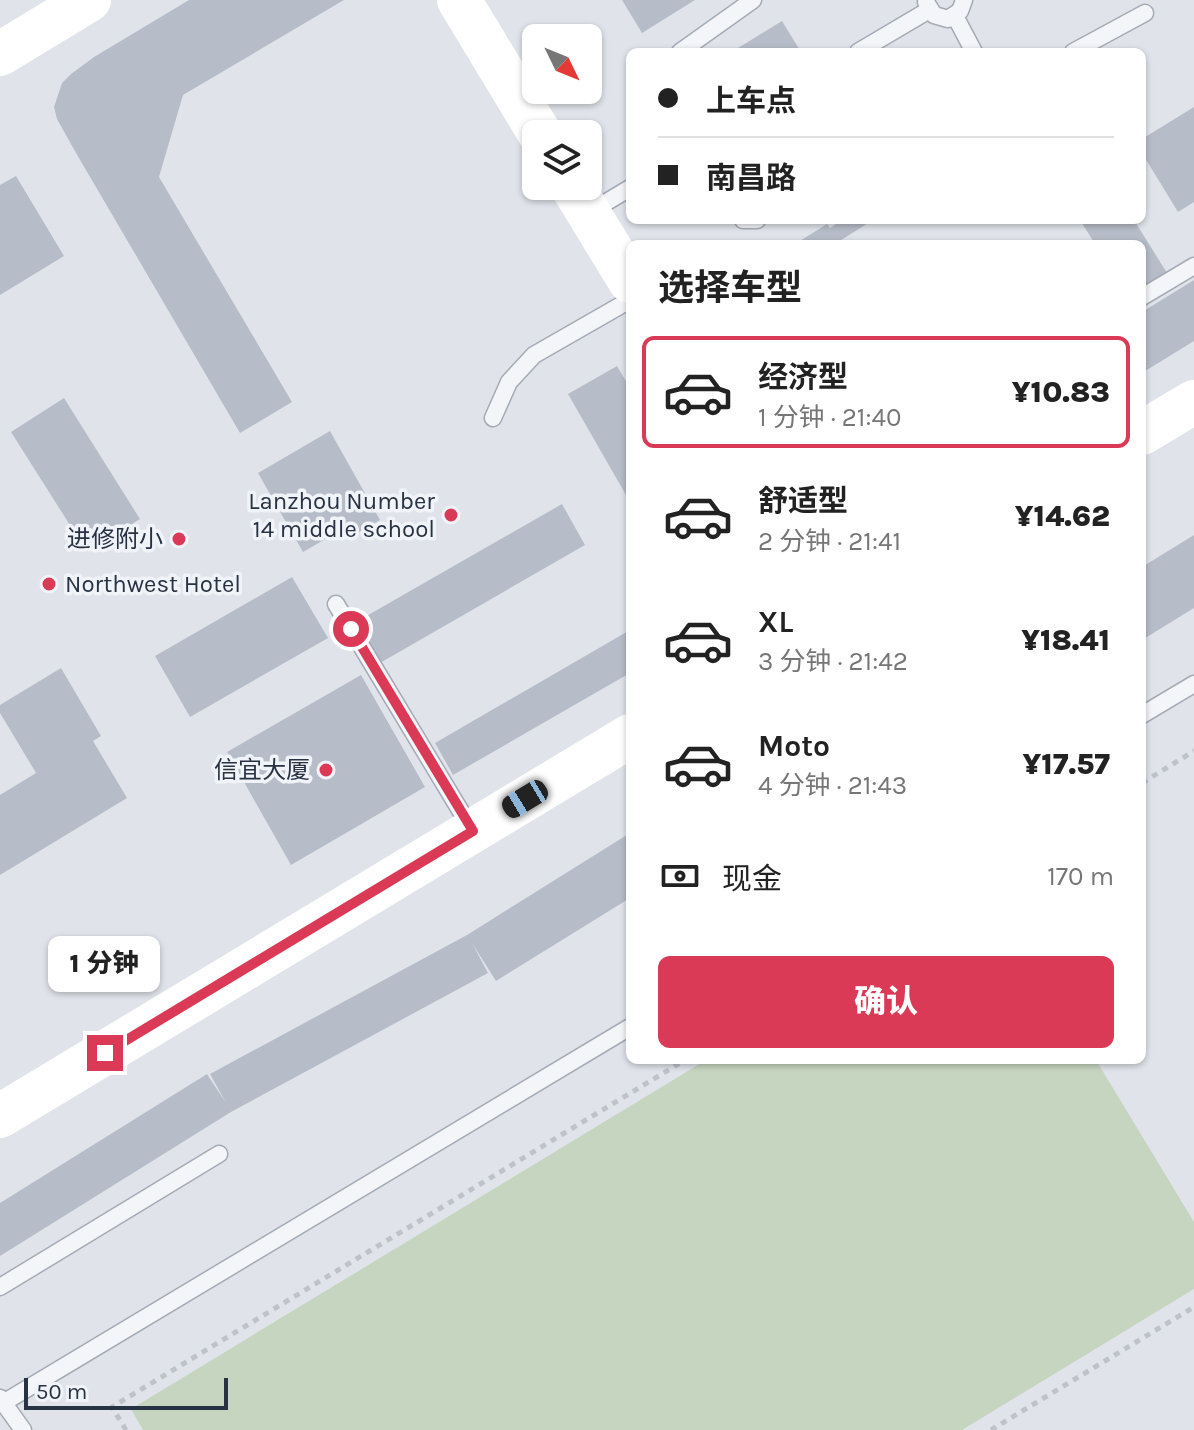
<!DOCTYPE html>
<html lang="zh">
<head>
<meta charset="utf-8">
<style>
  body { margin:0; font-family:Karla,"Noto Sans SC",sans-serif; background:#f6f6f6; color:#222; height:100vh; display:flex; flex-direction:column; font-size:30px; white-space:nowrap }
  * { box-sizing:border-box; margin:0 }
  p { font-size:26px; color:#767676 }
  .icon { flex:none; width:44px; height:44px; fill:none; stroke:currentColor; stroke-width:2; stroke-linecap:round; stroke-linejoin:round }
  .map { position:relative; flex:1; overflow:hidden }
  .panel { position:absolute; left:626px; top:240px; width:520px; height:824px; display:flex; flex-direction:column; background:#fff; border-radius:12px; box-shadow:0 2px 6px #0004 }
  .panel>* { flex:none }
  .guide { position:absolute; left:626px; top:48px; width:520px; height:176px; border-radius:12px; box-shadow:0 2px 6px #0004; display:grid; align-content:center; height:176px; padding:0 32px; background:#fff }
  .needle { width:52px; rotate:133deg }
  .buttons { position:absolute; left:522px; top:24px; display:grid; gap:16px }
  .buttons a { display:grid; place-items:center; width:80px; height:80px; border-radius:12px; background:#fff; box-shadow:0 2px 6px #0004; font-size:40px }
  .scale { position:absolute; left:24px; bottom:20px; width:204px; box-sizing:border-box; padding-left:8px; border:4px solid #273243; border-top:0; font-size:22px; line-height:28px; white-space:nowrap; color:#273243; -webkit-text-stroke:6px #f0f3f8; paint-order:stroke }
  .end { position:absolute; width:36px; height:36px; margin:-18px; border:10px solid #da3a56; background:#fff; box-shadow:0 0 0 4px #fff }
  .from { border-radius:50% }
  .bubble { position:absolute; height:56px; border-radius:12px; background:#fff; box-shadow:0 2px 6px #0004; font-size:26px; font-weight:800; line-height:56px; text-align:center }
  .car { position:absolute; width:24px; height:48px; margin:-24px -12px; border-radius:10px; box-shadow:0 0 6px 2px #0007; background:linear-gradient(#222 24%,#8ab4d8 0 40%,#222 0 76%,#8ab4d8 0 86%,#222 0) }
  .guide b { display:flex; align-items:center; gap:28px; height:76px; font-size:30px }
  .guide b+b { border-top:2px solid #e0e0e0 }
  .guide i { width:20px; height:20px; background:#222 }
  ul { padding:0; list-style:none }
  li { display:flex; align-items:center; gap:24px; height:112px; margin:0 16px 12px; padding:0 16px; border:4px solid transparent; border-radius:12px }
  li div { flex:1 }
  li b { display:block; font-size:30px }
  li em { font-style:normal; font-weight:800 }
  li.current { border-color:#da3a56 }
  li>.icon { width:72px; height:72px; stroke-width:1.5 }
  h2 { padding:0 32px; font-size:36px; line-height:96px }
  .pay { display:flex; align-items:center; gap:20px; height:88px; padding:0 32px; font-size:30px }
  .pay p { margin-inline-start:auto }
  .cta { display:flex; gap:16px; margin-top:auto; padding:16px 32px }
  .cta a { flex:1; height:92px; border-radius:12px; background:#da3a56; color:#fff; font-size:32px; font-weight:800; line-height:92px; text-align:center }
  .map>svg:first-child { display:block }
  .green { fill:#c6d5c0 }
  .building { fill:#b7bdc8 }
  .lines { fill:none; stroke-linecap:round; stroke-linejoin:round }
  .lane-casing { stroke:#a5abb5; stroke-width:19 }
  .path { stroke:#bec2c9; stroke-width:5; stroke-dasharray:6 6; stroke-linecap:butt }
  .lane { stroke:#f3f5f8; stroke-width:16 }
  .secondary { stroke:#fff; stroke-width:44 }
  .route { stroke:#da3a56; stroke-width:10 }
  .poi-dot { fill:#da3a56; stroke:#f0f3f8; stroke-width:3 }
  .labels { text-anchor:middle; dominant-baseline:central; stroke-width:7; stroke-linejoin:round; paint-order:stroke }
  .poi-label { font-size:24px; fill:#273243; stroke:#f0f3f8; text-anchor:end }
</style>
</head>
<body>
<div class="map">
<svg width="1194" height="1430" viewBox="0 0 1194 1430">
  <rect width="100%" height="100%" fill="#e0e4ea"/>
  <path class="green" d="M706 1060H1096L1194 1222V1289L962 1430H143L131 1409Z"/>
  <g class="building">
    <path d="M189 0H344L183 95 159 177 292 402 240 433 76 153 57 119 54 107 62 83 71 74 94 57Z"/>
    <path d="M622 0H695L642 33Z"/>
    <path d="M782 21 801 52H741L738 48Z"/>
    <path d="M1194 107V202L1178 212 1142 153V139Z"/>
    <path d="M16 176 64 256 0 295V185Z"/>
    <path d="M842 220H873L838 242 840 244H795L827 224 830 228Z"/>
    <path d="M1080 220H1134L1167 273 1142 288V244H1095Z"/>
    <path d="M1194 280V341L1142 373V312Z"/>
    <path d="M617 366 630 388V502L568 394Z"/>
    <path d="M64 398 140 519 87 552 11 432Z"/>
    <path d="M330 431 380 520 354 535 348 526 303 552 258 473Z"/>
    <path d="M562 504 585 545 380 663 356 622Z"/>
    <path d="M1194 535V608L1142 640V567Z"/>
    <path d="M292 577 328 638 190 717 155 656Z"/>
    <path d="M630 630V673L453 775 435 743Z"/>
    <path d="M61 668 101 736 93 741 127 798 0 875V795L36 773 0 713V705Z"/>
    <path d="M361 675 425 787 291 865 227 752Z"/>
    <path d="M630 833V898L496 981 472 943 488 973 231 1112 0 1256V1203L207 1074 226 1103 210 1074 467 935Z"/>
  </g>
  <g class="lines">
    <g class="lane-casing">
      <g id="lane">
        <path d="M926 2 934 15 948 19 960 11 964 0"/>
        <path d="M955 16 974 52"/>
        <path d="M680 52 753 0"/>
        <path d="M858 52 929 10"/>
        <path d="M1073 52 1145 13"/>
        <path d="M590 212 630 188"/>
        <path d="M743 220H757"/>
        <path d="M1142 297 1194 266"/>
        <path d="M493 418 509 382 534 355 630 300"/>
        <path d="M336 604 472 830"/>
        <path d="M1142 715 1194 684"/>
        <path d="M0 1287 219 1154"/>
        <path d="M0 1398 23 1430"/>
        <path d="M3 1403 630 1027"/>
      </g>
    </g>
    <g class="path">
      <path d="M1142 783 1194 751"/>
      <path d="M126 1430 112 1407 685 1060"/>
      <path d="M991 1430 1194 1307"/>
    </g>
    <use href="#lane" class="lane"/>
    <g class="secondary">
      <path d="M459 0 540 134"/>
      <path d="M0 54 89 0"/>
      <path d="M572 186 630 281"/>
      <path d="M1142 433 1194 402"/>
      <path d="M0 1116 630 736"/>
    </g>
  </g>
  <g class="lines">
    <path class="route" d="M105 1053 473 831 351 629"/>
  </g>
  <g class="poi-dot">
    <circle cx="451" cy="515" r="8"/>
    <circle cx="179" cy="539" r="8"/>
    <circle cx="49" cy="584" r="8"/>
    <circle cx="326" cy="770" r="8"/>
  </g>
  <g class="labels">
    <g class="poi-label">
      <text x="435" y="501">Lanzhou Number<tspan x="435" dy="28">14 middle school</tspan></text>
      <text x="163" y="539">进修附小</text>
      <text x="65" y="584" text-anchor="start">Northwest Hotel</text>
      <text x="310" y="770">信宜大厦</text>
    </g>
  </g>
</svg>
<div class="buttons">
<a><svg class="needle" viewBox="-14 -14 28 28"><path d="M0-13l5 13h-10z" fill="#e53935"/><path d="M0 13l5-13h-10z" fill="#767676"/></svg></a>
<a><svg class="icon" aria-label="layers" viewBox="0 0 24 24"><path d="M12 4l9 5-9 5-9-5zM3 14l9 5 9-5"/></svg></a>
</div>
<div class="scale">50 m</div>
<i class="end from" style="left:351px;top:629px"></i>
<i class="end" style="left:105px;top:1053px"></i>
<div class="bubble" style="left:48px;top:936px;width:112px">1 分钟</div>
<i class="car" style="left:525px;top:799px;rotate:239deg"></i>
<div class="guide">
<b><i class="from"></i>上车点</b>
<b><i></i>南昌路</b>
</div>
<section class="panel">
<h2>选择车型</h2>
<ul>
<li class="current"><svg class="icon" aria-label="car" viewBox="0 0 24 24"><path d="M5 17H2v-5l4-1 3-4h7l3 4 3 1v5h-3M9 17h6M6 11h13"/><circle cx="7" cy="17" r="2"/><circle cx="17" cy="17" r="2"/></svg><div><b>经济型</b><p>1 分钟 · 21:40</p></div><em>¥10.83</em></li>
<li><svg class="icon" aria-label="car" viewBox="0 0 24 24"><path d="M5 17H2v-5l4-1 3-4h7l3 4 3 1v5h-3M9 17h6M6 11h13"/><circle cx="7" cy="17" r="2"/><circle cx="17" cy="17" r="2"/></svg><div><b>舒适型</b><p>2 分钟 · 21:41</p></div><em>¥14.62</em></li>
<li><svg class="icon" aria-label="car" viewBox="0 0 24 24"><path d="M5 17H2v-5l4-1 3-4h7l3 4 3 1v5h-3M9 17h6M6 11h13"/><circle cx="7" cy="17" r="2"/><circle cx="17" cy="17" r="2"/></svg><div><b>XL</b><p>3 分钟 · 21:42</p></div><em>¥18.41</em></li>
<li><svg class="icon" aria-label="car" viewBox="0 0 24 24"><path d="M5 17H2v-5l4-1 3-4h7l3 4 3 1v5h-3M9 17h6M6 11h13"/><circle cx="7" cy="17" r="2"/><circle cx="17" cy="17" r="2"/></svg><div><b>Moto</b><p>4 分钟 · 21:43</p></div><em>¥17.57</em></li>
</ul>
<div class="pay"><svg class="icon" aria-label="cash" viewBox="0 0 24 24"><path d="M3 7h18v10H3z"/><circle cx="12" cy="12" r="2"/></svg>现金<p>170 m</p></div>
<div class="cta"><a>确认</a></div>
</section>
</div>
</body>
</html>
